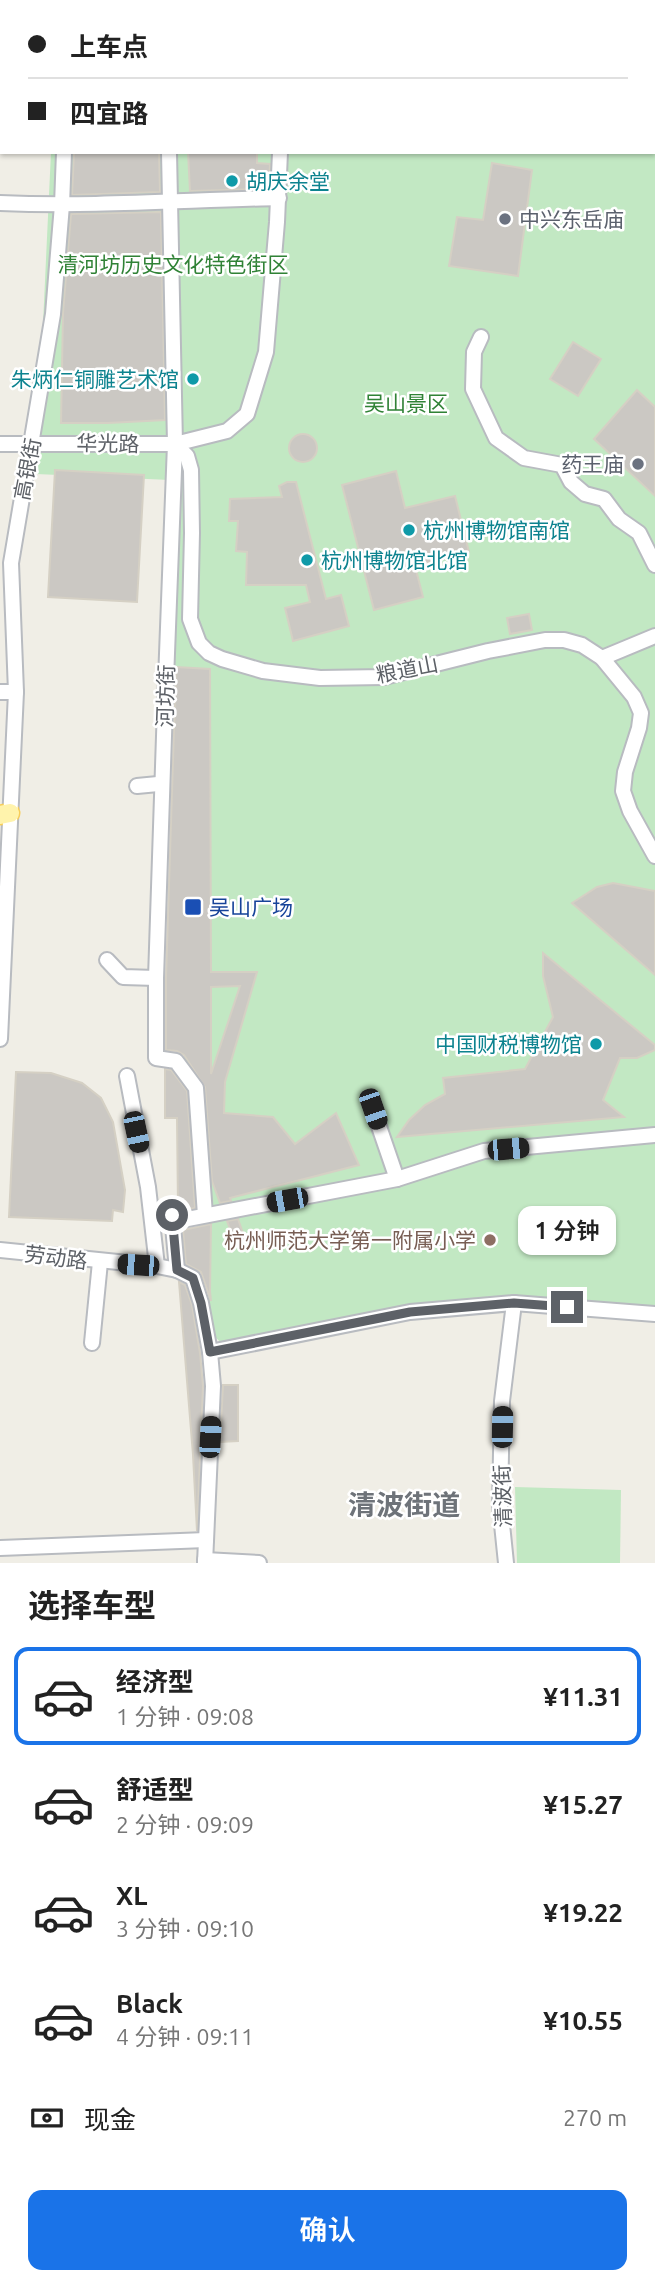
<!DOCTYPE html>
<html lang="zh">
<head>
<meta charset="utf-8">
<style>
  body { margin:0; font-family:Ubuntu,"Noto Sans SC",sans-serif; background:#f2f2f2; color:#222; height:100vh; display:flex; flex-direction:column; font-size:26px; white-space:nowrap }
  * { box-sizing:border-box; margin:0 }
  p { font-size:23px; color:#767676 }
  .icon { flex:none; width:38px; height:38px; fill:none; stroke:currentColor; stroke-width:2; stroke-linecap:round; stroke-linejoin:round }
  .map { position:relative; height:1563px; overflow:hidden }
  .details { display:flex; flex-direction:column; background:#fff; flex:1 }
  .details>* { flex:none }
  .hud { position:absolute; left:0px; top:0px; width:656px; height:154px; box-shadow:0 2px 5px #0004; display:grid; align-content:center; height:154px; padding:0 28px; background:#fff }
  .end { position:absolute; width:32px; height:32px; margin:-16px; border:9px solid #5d6167; background:#fff; box-shadow:0 0 0 4px #fff }
  .from { border-radius:50% }
  .bubble { position:absolute; height:49px; border-radius:14px; background:#fff; box-shadow:0 2px 5px #0004; font-size:23px; font-weight:600; line-height:49px; text-align:center }
  .car { position:absolute; width:21px; height:42px; margin:-21px -10px; border-radius:9px; box-shadow:0 0 5px 2px #0007; background:linear-gradient(#222 24%,#8ab4d8 0 40%,#222 0 76%,#8ab4d8 0 86%,#222 0) }
  .hud b { display:flex; align-items:center; gap:24px; height:66px; font-size:26px }
  .hud b+b { border-top:2px solid #e0e0e0 }
  .hud i { width:18px; height:18px; background:#222 }
  ul { padding:0; list-style:none }
  li { display:flex; align-items:center; gap:21px; height:98px; margin:0 14px 10px; padding:0 14px; border:4px solid transparent; border-radius:14px }
  li div { flex:1 }
  li b { display:block; font-size:26px }
  li em { font-style:normal; font-weight:600 }
  li.current { border-color:#1a73e8 }
  li>.icon { width:63px; height:63px; stroke-width:1.5 }
  h2 { padding:0 28px; font-size:32px; line-height:84px }
  .pay { display:flex; align-items:center; gap:18px; height:77px; padding:0 28px; font-size:26px }
  .pay p { margin-inline-start:auto }
  .button { display:flex; gap:14px; margin-top:auto; padding:14px 28px }
  .button a { flex:1; height:80px; border-radius:14px; background:#1a73e8; color:#fff; font-size:28px; font-weight:600; line-height:80px; text-align:center }
  .map>svg:first-child { display:block }
  .green { fill:#c2e8c3 }
  .building { fill:#cbc8c3; stroke:#d5d0c4; stroke-width:2; fill-rule:evenodd }
  .lines { fill:none; stroke-linecap:round; stroke-linejoin:round }
  .minor-casing { stroke:#b8bbc0; stroke-width:18 }
  .major-casing { stroke:#f7cd59; stroke-width:21 }
  .minor { stroke:#fff; stroke-width:14 }
  .major { stroke:#fff3ac; stroke-width:18 }
  .route { stroke:#5d6167; stroke-width:9 }
  .culture-dot { fill:#0f9aa8; stroke:#fff; stroke-width:2.5 }
  .worship-dot { fill:#6b7280; stroke:#fff; stroke-width:2.5 }
  .transit-dot { fill:#1a4fb4; stroke:#fff; stroke-width:2.5 }
  .education-dot { fill:#8d6e63; stroke:#fff; stroke-width:2.5 }
  .labels { text-anchor:middle; dominant-baseline:central; stroke-width:5; stroke-linejoin:round; paint-order:stroke }
  .culture-label { font-size:21px; fill:#0d838f; stroke:#fff; text-anchor:start }
  .worship-label { font-size:21px; fill:#5b616d; stroke:#fff; text-anchor:start }
  .park-label { font-size:21px; fill:#308236; stroke:#fff }
  .street-label { font-size:21px; fill:#5d6167; stroke:#fff }
  .transit-label { font-size:21px; fill:#164399; stroke:#fff; text-anchor:start }
  .education-label { font-size:21px; fill:#785e54; stroke:#fff; text-anchor:end }
  .district-label { font-size:28px; font-weight:bold; fill:#6e7379; stroke:#fff }
</style>
</head>
<body>
<div class="map">
<svg width="655" height="1563" viewBox="0 0 655 1563">
  <rect width="100%" height="100%" fill="#f0eee6"/>
  <g class="green">
    <path d="M54 0H655V1316L457 1303 229 1350 214 1336 186 1135 170 480 36 474 51 152H654V2H54Z"/>
    <path d="M515 1487 621 1490 620 1563H517Z"/>
  </g>
  <g class="building">
    <path d="M74 152H159L160 192 72 195Z"/>
    <path d="M188 152H257V163L270 164 269 189 190 191Z"/>
    <path d="M492 163 532 170 518 276 449 266 457 217 483 220Z"/>
    <path d="M161 212 165 420 108 423H61L63 313 71 214Z"/>
    <path d="M573 342 601 359 578 396 550 379Z"/>
    <path d="M637 390 655 407V496L594 439Z"/>
    <circle cx="303" cy="448" r="14"/>
    <path d="M55 470 144 475 137 602 48 597Z"/>
    <path d="M396 471 405 508 455 496 469 552 415 566 423 597 374 610 342 485Z"/>
    <path d="M287 482H296L326 599 341 595 349 626 293 641 285 608 310 602 306 585H246L247 552 236 551 238 521H229L230 499 282 497 279 486Z"/>
    <path d="M529 614 532 630 510 634 507 618Z"/>
    <path d="M176 667 210 669 211 972H257L225 1082 224 1113 273 1117 295 1144 336 1113 359 1165 230 1198 231 1201 220 1203 212 1181 205 1087 184 1055 177 1051 166 1050V978ZM240 986 211 1074V987Z"/>
    <path d="M613 883 655 891V975L572 903 597 887Z"/>
    <path d="M543 953 655 1045V1050L637 1058H620L603 1100 624 1117 397 1137 409 1120 425 1105 445 1094 443 1078 525 1069 553 1017 543 976Z"/>
    <path d="M165 1069 171 1070 187 1091 195 1208 180 1211 178 1208 177 1118H165Z"/>
    <path d="M16 1072 51 1073 82 1083 101 1098 113 1122 125 1190 123 1212 113 1210 112 1221 9 1217Z"/>
    <path d="M238 1219 245 1239 235 1242 227 1221Z"/>
    <path d="M211 1224 210 1291 211 1301 201 1272 186 1264 183 1230Z"/>
    <path d="M179 1282 185 1285 192 1305 200 1353 203 1386 197 1531 193 1455Z"/>
    <path d="M223 1385H238V1441L220 1442Z"/>
  </g>
  <g class="lines">
    <g class="minor-casing">
      <g id="minor">
        <path d="M19 0V2"/>
        <path d="M71 0V2"/>
        <path d="M165 0 166 2"/>
        <path d="M283 0V2"/>
        <path d="M316 0 317 2"/>
        <path d="M235 2 248 0"/>
        <path d="M0 4H2"/>
        <path d="M169 152 175 444 165 706 156 978V1058L176 1061 196 1088 205 1215"/>
        <path d="M0 203C93 207 186 200 279 198"/>
        <path d="M481 337 474 352 473 389 496 438 524 458 562 465 571 482 585 494 604 499 619 519 639 533 655 565"/>
        <path d="M0 444H175L227 431 247 414 266 352 277 222 280 152"/>
        <path d="M175 444 187 456 191 470 192 533 190 619 199 643 209 653 222 659 263 671 320 678 384 677 488 651 545 640H564L582 645 602 658 634 697 641 713 639 728 625 772 623 791 630 811 655 856"/>
        <path d="M602 658 655 636"/>
        <path d="M0 692H16"/>
        <path d="M137 786 158 784"/>
        <path d="M107 960 123 977 156 978"/>
        <path d="M0 1039 16 692 11 563 53 314 62 205 64 152"/>
        <path d="M127 1076 148 1187 157 1266"/>
        <path d="M373 1109 397 1179"/>
        <path d="M172 1215 177 1270"/>
        <path d="M172 1222 397 1179 484 1151 655 1135"/>
        <path d="M0 1250 157 1266 177 1270 193 1278 201 1303 210 1352 213 1386 205 1563"/>
        <path d="M92 1343 100 1262"/>
        <path d="M210 1352 410 1312 514 1303 655 1314"/>
        <path d="M0 1548 206 1540"/>
        <path d="M205 1560 259 1563"/>
        <path d="M506 1563 500 1505 502 1401 514 1303"/>
      </g>
    </g>
    <g class="major-casing">
      <path id="major" d="M0 815 10 813"/>
    </g>
    <use href="#minor" class="minor"/>
    <use href="#major" class="major"/>
  </g>
  <g class="lines">
    <path class="route" d="M172 1215 177 1270 193 1278 201 1303 210 1352 410 1312 514 1303 567 1307"/>
  </g>
  <g class="culture-dot">
    <circle cx="232" cy="181" r="7"/>
    <circle cx="193" cy="379" r="7"/>
    <circle cx="409" cy="530" r="7"/>
    <circle cx="307" cy="560" r="7"/>
    <circle cx="596" cy="1044" r="7"/>
  </g>
  <g class="worship-dot">
    <circle cx="505" cy="219" r="7"/>
    <circle cx="638" cy="464" r="7"/>
  </g>
  <rect class="transit-dot" x="184" y="898" width="18" height="18" rx="3.5"/>
  <circle class="education-dot" cx="490" cy="1240" r="7"/>
  <g class="labels">
    <g class="culture-label">
      <text x="246" y="181">胡庆余堂</text>
      <text x="179" y="379" text-anchor="end">朱炳仁铜雕艺术馆</text>
      <text x="423" y="530">杭州博物馆南馆</text>
      <text x="321" y="560">杭州博物馆北馆</text>
      <text x="582" y="1044" text-anchor="end">中国财税博物馆</text>
    </g>
    <g class="worship-label">
      <text x="519" y="219">中兴东岳庙</text>
      <text x="624" y="464" text-anchor="end">药王庙</text>
    </g>
    <g class="park-label">
      <text x="173" y="264">清河坊历史文化特色街区</text>
      <text x="406" y="403">吴山景区</text>
    </g>
    <g class="street-label">
      <text transform="translate(108 443) rotate(1)">华光路</text>
      <text transform="translate(27 469) rotate(-79)">高银街</text>
      <text transform="translate(407 669) rotate(-11)">粮道山</text>
      <text transform="translate(165 696) rotate(-88)">河坊街</text>
      <text transform="translate(56 1257) rotate(7)">劳动路</text>
      <text transform="translate(502 1496) rotate(-92)">清波街</text>
    </g>
    <g class="transit-label">
      <text x="209" y="907">吴山广场</text>
    </g>
    <g class="education-label">
      <text x="476" y="1240">杭州师范大学第一附属小学</text>
    </g>
    <g class="district-label">
      <text x="404" y="1504">清波街道</text>
    </g>
  </g>
</svg>
<i class="end from" style="left:172px;top:1215px"></i>
<i class="end" style="left:567px;top:1307px"></i>
<div class="bubble" style="left:518px;top:1206px;width:98px">1 分钟</div>
<i class="car" style="left:373px;top:1109px;rotate:161deg"></i>
<i class="car" style="left:136px;top:1132px;rotate:168deg"></i>
<i class="car" style="left:508px;top:1149px;rotate:85deg"></i>
<i class="car" style="left:287px;top:1200px;rotate:260deg"></i>
<i class="car" style="left:138px;top:1265px;rotate:274deg"></i>
<i class="car" style="left:502px;top:1427px;rotate:1deg"></i>
<i class="car" style="left:210px;top:1437px;rotate:3deg"></i>
<div class="hud">
<b><i class="from"></i>上车点</b>
<b><i></i>四宜路</b>
</div>
</div>
<section class="details">
<h2>选择车型</h2>
<ul>
<li class="current"><svg class="icon" aria-label="car" viewBox="0 0 24 24"><path d="M5 17H2v-5l4-1 3-4h7l3 4 3 1v5h-3M9 17h6M6 11h13"/><circle cx="7" cy="17" r="2"/><circle cx="17" cy="17" r="2"/></svg><div><b>经济型</b><p>1 分钟 · 09:08</p></div><em>¥11.31</em></li>
<li><svg class="icon" aria-label="car" viewBox="0 0 24 24"><path d="M5 17H2v-5l4-1 3-4h7l3 4 3 1v5h-3M9 17h6M6 11h13"/><circle cx="7" cy="17" r="2"/><circle cx="17" cy="17" r="2"/></svg><div><b>舒适型</b><p>2 分钟 · 09:09</p></div><em>¥15.27</em></li>
<li><svg class="icon" aria-label="car" viewBox="0 0 24 24"><path d="M5 17H2v-5l4-1 3-4h7l3 4 3 1v5h-3M9 17h6M6 11h13"/><circle cx="7" cy="17" r="2"/><circle cx="17" cy="17" r="2"/></svg><div><b>XL</b><p>3 分钟 · 09:10</p></div><em>¥19.22</em></li>
<li><svg class="icon" aria-label="car" viewBox="0 0 24 24"><path d="M5 17H2v-5l4-1 3-4h7l3 4 3 1v5h-3M9 17h6M6 11h13"/><circle cx="7" cy="17" r="2"/><circle cx="17" cy="17" r="2"/></svg><div><b>Black</b><p>4 分钟 · 09:11</p></div><em>¥10.55</em></li>
</ul>
<div class="pay"><svg class="icon" aria-label="cash" viewBox="0 0 24 24"><path d="M3 7h18v10H3z"/><circle cx="12" cy="12" r="2"/></svg>现金<p>270 m</p></div>
<div class="button"><a>确认</a></div>
</section>
</body>
</html>
